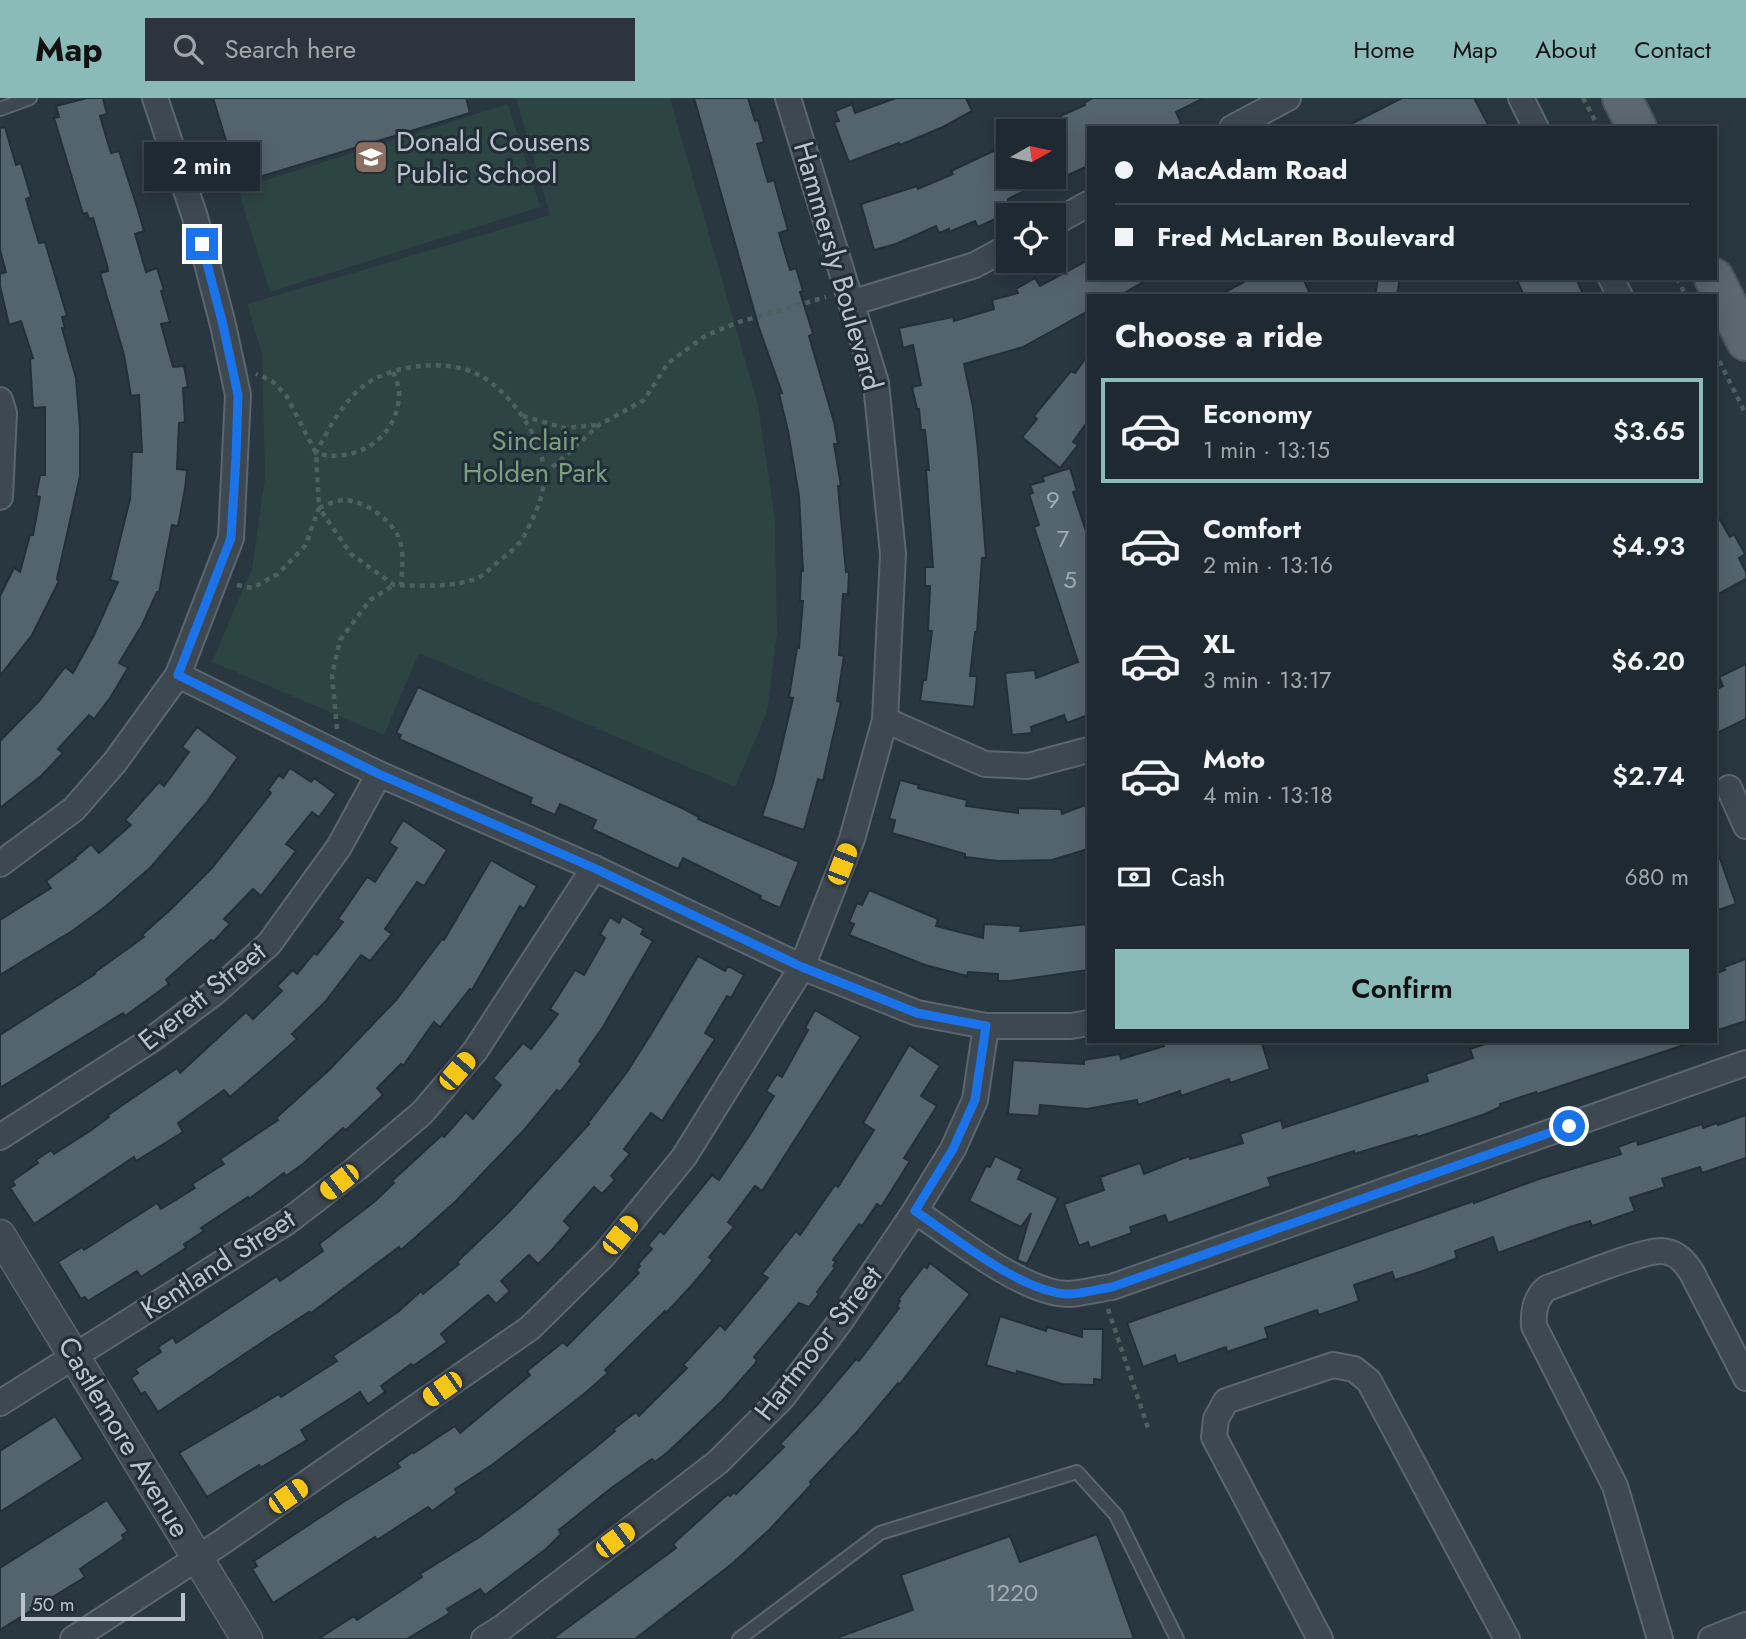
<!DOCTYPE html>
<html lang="en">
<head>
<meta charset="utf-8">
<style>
  body { margin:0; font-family:Jost,sans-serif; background:#2c353d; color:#f1f3f6; height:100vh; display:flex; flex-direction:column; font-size:26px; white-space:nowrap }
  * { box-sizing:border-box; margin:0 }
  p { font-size:23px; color:#a1a6ab }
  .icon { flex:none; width:38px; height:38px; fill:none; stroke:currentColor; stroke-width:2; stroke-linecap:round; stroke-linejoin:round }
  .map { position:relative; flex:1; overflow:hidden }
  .panel { position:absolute; left:1087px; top:196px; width:630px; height:749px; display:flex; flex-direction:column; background:#1f2931; border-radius:0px; box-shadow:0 4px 18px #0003,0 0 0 2px #3c454d }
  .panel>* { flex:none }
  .top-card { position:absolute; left:1087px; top:28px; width:630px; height:154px; border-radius:0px; box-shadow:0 4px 18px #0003,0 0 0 2px #3c454d; display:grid; align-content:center; height:154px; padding:0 28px; background:#1f2931 }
  .needle { width:46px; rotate:81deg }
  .tools { position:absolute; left:996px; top:21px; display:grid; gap:14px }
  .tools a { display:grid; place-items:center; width:70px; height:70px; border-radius:0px; background:#1f2931; box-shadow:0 4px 18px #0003,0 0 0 2px #3c454d; font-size:35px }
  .scale { position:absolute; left:21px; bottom:18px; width:164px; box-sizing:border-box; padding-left:7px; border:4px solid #bac3cb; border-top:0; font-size:19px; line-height:24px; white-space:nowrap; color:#bac3cb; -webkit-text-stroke:5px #212d37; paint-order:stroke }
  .end { position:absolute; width:32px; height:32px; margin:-16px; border:9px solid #1a73e8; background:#fff; box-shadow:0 0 0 4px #fff }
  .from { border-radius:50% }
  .bubble { position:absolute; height:49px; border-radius:0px; background:#1f2931; box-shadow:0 4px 18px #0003,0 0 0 2px #3c454d; font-size:23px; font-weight:600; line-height:49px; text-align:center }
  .car { position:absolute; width:21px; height:42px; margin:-21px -10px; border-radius:9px; box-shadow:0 0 5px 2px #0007; background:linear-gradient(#f5c518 24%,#345 0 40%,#f5c518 0 76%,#345 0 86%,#f5c518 0) }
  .top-card b { display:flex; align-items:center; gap:24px; height:66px; font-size:26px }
  .top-card b+b { border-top:2px solid #3c454d }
  .top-card i { width:18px; height:18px; background:#f1f3f6 }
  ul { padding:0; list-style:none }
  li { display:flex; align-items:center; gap:21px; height:105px; margin:0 14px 10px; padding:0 14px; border:4px solid transparent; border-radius:0px }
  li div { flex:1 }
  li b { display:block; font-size:26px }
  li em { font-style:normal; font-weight:600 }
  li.active { border-color:#8bbbb9 }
  li>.icon { width:63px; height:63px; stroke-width:1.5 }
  h2 { padding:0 28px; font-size:32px; line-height:84px }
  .pay { display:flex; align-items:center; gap:18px; height:77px; padding:0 28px; font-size:26px }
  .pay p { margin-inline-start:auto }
  .primary-button { display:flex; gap:14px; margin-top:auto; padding:14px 28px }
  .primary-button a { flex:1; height:80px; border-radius:0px; background:#8bbbb9; color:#111; font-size:28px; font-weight:600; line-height:80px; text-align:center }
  header { display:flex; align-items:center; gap:42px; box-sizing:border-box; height:98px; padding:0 35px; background:#8bbbb9; color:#111 }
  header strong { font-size:33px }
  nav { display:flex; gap:38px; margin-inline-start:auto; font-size:24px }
  .search { width:490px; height:63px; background:#2c353d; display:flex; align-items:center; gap:18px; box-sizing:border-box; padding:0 24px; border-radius:0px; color:#a1a6ab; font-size:26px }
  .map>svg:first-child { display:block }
  .green { fill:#2c4442 }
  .building { fill:#54646e; stroke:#232f39; stroke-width:2 }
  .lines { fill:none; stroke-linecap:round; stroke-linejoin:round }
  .service-casing { stroke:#5b666e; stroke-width:16 }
  .minor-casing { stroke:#5b666e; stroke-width:28 }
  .tertiary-casing { stroke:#5b666e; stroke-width:33 }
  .primary-casing { stroke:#49545d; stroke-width:42 }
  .path { stroke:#4b605f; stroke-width:4.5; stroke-dasharray:5 5; stroke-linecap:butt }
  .service { stroke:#3d4851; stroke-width:12 }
  .minor { stroke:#3d4851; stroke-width:24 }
  .tertiary { stroke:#3d4851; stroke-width:30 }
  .primary { stroke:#5b6871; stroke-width:38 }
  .route { stroke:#1a73e8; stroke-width:9 }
  .labels { text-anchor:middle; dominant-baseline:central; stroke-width:6; stroke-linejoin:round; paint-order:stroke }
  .number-label { font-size:24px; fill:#a0abb4 }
  .poi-label { font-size:28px; fill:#bac3cb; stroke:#212d37; text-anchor:start }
  .street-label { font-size:28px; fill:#bac3cb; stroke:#212d37 }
  .park-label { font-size:28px; fill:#799f7c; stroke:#212d37 }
</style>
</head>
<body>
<header>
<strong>Map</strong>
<div class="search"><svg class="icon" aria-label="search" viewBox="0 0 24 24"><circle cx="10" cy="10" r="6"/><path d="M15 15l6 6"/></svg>Search here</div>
<nav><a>Home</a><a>Map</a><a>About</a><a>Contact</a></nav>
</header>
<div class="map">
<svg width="1746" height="1541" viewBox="0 0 1746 1541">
  <rect width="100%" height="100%" fill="#293741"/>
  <g class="green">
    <path d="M516 0H670L758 307 775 422 777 536 767 614 735 689 419 555 384 637 212 564 252 470 265 380 262 256 247 206 550 117Z"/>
    <path d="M508 6 540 109 270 194 238 91Z"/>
  </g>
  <g class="building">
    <path d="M87 0H103L107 16 100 18 111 55 119 53 138 112 144 133 135 136 146 174 157 170 164 192 161 193 170 224 161 226 173 269 184 268 188 289 183 290 185 324 179 325 177 371 187 372 185 391 178 428 172 427 159 495 157 494 142 527 119 565 128 570 110 600 94 621 89 617 58 651 63 655 41 678 0 710V643L40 602 65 569 73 575 94 537 118 484 110 482 130 401 132 354H142L139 297 131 298 124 257 100 175 108 173 107 167 93 120 89 121 87 115 83 116 54 20 59 19 56 8Z"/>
    <path d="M213 0H466L470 15 239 85Z"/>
    <path d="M694 0H748L755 23 758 22 764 44 757 46 768 84 774 82 788 132 779 135 790 172 796 170 803 193 800 194 813 236 809 238 834 324 838 346H834L841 388H838L846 474H849L848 496H843L839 557 844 558 837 603 841 604 823 683 818 681 804 732 762 718 773 685 793 600 789 599 797 550H799L803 503H800L801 473H803L799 398 788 333 779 296 782 295 759 230Z"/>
    <path d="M896 0H966L972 13 943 29 900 47 899 45 849 64 834 24 839 23 835 13 852 6 855 15Z"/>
    <path d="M1093 0H1204L1176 14 1181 25 1172 30H1088V68L1064 79 1062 75 1054 79V33H1027L1085 7 1084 5Z"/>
    <path d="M1402 0H1474L1490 30H1343Z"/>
    <path d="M5 29 16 67 21 65 31 99 26 101 39 145 45 144 67 218 62 219 65 230H62L76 280 80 330V378L57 481 59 483 32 537 0 578V498L14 470 20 474 30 437H33L40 399 36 398 40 377H45V309L33 310 30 261 33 260 21 223 9 227 0 188V176L6 174 0 152V30Z"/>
    <path d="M1008 46V79H1053L1008 101V115L978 129 975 123 949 134V131L939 135 936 128 896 146 874 152 861 106 917 88 918 91 953 76 951 73Z"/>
    <path d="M1088 162V180H1150L1119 198H1088V213L1023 249 964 266 973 309 978 352 986 460H982L977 534H975L970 578H977L974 609 920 603 923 582H926L932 533H928L930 488H925V469H933L926 372H929L925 332H921L919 311H917L912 289 921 287 913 247 903 250 899 230 953 219 954 223 994 211 992 202 1018 195 1016 191 1035 180 1040 188Z"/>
    <path d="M1251 180H1303L1311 198H1218Z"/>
    <path d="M1378 180H1400L1397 198H1375Z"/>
    <path d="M1516 180H1576L1584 198H1524Z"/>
    <path d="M1088 257V323L1073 344 1078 347 1060 370 1022 339 1037 321 1034 318 1071 273 1075 275Z"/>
    <path d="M1070 370 1077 393 1073 394 1088 439V617L1067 625 1064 617 1031 629 1032 635 1012 637 1005 575 1035 572 1036 580 1078 564 1034 429 1039 427 1029 396 1033 395 1030 387 1044 383 1042 379Z"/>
    <path d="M1715 413 1730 439 1734 436 1745 456 1739 460 1746 474V481L1715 498Z"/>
    <path d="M1746 566V621L1715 636V592L1723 588 1719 579Z"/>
    <path d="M418 589 684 711 699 719 698 721 799 764 780 810 760 801 761 798 683 760 678 771 592 731 596 722 560 706 555 717 530 706 532 700 399 641 401 637 396 635Z"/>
    <path d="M197 629 238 659 207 704 151 769 105 809 72 833 0 877V822L51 790 46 783 76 761 75 760 91 746 99 755 131 727 125 722 159 684 164 688 189 654 182 649Z"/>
    <path d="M290 670 311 684 314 680 336 696 319 719 312 714 286 746 296 753 261 798 253 791 224 821 230 826 213 844 211 842 166 882 169 886 125 918 123 915 0 990V937L95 876 94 875 144 839 142 837 171 811 212 770 271 695 268 692 279 677 283 680Z"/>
    <path d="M900 682 919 687 918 690 967 702 966 708 1018 715V710L1061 711 1062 716 1088 706V751L1052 762 998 763 965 759V756L892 735 895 722 889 721Z"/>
    <path d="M403 722 447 752 424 788 417 784 385 831 392 836 370 863 361 857 325 904 292 936 297 941 230 999 224 992 178 1025 183 1034 136 1063 134 1059 34 1126 10 1090 15 1087 12 1083 38 1065 36 1062 51 1052 54 1056 90 1033 109 1019 108 1017 177 970 180 975 246 914 253 921 282 893 277 888 293 872 297 876 314 855 317 857 343 824 338 821 367 779 375 784 397 750 389 745Z"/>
    <path d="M1715 755H1718L1736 806 1715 813Z"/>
    <path d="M491 762 537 788 524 811 520 808 472 892 470 891 440 929 434 924 403 968 401 966 377 990 383 997 346 1032 343 1030 303 1066 286 1078 284 1075 249 1101 248 1099 201 1130 204 1133 184 1146 186 1150 141 1179 137 1173 88 1203 85 1199 81 1201 58 1164 82 1149 84 1152 157 1105 161 1111 195 1090 192 1086 224 1066 220 1061 278 1022 276 1020 329 972 396 902 442 841 444 842Z"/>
    <path d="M869 792 938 821 936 828 983 840 984 826 1021 828 1020 833 1088 826V872L1010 883H998V876L968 874 967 878 925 867 849 837 854 826 849 824 857 805 862 807Z"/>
    <path d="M622 818 644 831 641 836 653 843 603 929 579 963 582 966 560 994 557 992 525 1031 455 1104 401 1152 399 1149 311 1215 309 1214 258 1247 158 1314 145 1294 141 1296 131 1280 138 1275 135 1271 161 1254 158 1249 173 1239 176 1245 277 1178 280 1183 323 1153 319 1146 374 1104 394 1085 392 1083 442 1037 444 1039 466 1014 473 1021 501 987 493 980 523 945 531 951 558 916 550 911 575 872 584 877 605 840 600 836 610 819 619 825Z"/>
    <path d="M698 858 725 873 728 868 744 877 731 900 727 898 705 935 715 941 662 1023 651 1015 624 1051 630 1056 611 1078 615 1082 602 1096 594 1089 564 1123 571 1130 552 1152 538 1166 529 1157 501 1183 510 1193 496 1206 488 1197 441 1236 447 1244 413 1268 411 1266 381 1288 385 1294 368 1306 360 1294 301 1332 307 1342 260 1370 259 1367 207 1399 179 1355 279 1296 281 1299 337 1263 333 1258 398 1214 421 1193 423 1196 459 1166 457 1164 509 1114 589 1026 588 1025 627 974 651 936Z"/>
    <path d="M1746 861V923L1715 933V876L1725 872 1724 869Z"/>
    <path d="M815 912 861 939 762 1093 755 1088 728 1124 734 1129 709 1159 713 1162 693 1186 667 1214 665 1213 605 1272 608 1275 584 1296 492 1367 455 1391 457 1395 432 1413 428 1409 377 1442 375 1439 273 1505 252 1471 257 1468 254 1463 345 1403 400 1369 397 1365 413 1354 414 1355 455 1328 460 1335 530 1277 527 1273 563 1244 567 1248 639 1175 636 1172 640 1168 638 1166 652 1151 648 1147 660 1133 664 1136 712 1077 719 1082 749 1038 774 998 766 993 777 976 782 979 808 932 805 930Z"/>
    <path d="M1162 943H1261L1270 971 1230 985 1229 981 1181 998 1180 993 1138 1007 1137 1002 1087 1011 1040 1007 1039 1018 1008 1016 1013 962 1084 966V962L1120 956 1121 961 1164 948Z"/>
    <path d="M1494 943H1690V945L1537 996 1536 994 1500 1006V1009L1485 1016 1418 1039 1417 1037 1354 1056V1053L1268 1080 1271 1088 1168 1125 1165 1117 1130 1129 1132 1135 1090 1150 1088 1144 1079 1148 1064 1106 1104 1092 1100 1079 1140 1065 1144 1076 1189 1058 1190 1061 1243 1045 1240 1036 1281 1022 1283 1030 1406 990 1428 983 1426 976 1473 960 1470 951Z"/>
    <path d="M909 947 940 968 921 998 937 1008 904 1060 910 1063 881 1109 877 1106 862 1128 859 1126 833 1162 836 1164 833 1168 835 1170 817 1194 819 1196 809 1209 799 1205 754 1259 757 1262 755 1266 722 1303 668 1354 655 1364 652 1361 610 1391 559 1432 561 1436 546 1451 485 1497 480 1491 447 1511 450 1515 407 1541H318L354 1518 357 1522 422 1479 420 1476 478 1440 521 1409 596 1349 615 1333 614 1331 636 1314 639 1318 687 1270 683 1267 720 1227 725 1232 768 1180 762 1176 796 1133 800 1137 835 1087 838 1089 874 1032 863 1025Z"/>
    <path d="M1746 1017V1060L1702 1075 1700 1069 1662 1081 1665 1089 1630 1100 1635 1113 1592 1128 1590 1123 1570 1129 1498 1155 1493 1139 1455 1153 1457 1160 1426 1172 1395 1182 1392 1174 1354 1187 1359 1203 1319 1217 1317 1212 1265 1230 1268 1240 1227 1254 1226 1249 1178 1266 1175 1257 1143 1269 1127 1225 1474 1103V1105L1539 1081 1621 1056 1618 1049 1637 1042 1638 1047 1702 1026 1703 1030 1717 1025 1718 1027Z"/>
    <path d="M995 1058 1022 1071 1018 1081 1058 1100 1027 1166 1017 1162 1031 1115 1021 1129 969 1103 986 1068 990 1069Z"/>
    <path d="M930 1165 970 1196 899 1287 898 1285 858 1333 810 1384 812 1386 769 1432 733 1465 635 1541H552L676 1450 673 1446 728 1396 730 1398 734 1394 736 1396 784 1349 780 1346 818 1306 856 1261 859 1263 899 1210 897 1208 900 1203 898 1202 924 1168 927 1170Z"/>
    <path d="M1000 1218 1046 1233 1047 1229 1082 1239V1231H1103L1102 1282 1094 1281V1287L1062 1286 1017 1273 1016 1276 986 1267Z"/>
    <path d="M55 1318 83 1361 0 1414V1353Z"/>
    <path d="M107 1402 128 1433 122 1437 124 1441 80 1471 85 1479 0 1532V1470Z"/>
    <path d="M1097 1436 1134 1541H839V1539L913 1512 901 1477 1010 1438 1020 1464Z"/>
  </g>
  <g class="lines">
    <g class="service-casing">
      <g id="service">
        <path d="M0 11 30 0"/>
        <path d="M739 1541 880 1435 1077 1374 1116 1417 1177 1541"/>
      </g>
    </g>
    <g class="minor-casing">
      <g id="minor">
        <path d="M1521 0 1536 30"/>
        <path d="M1232 30 1288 0"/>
        <path d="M1054 125 1088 106"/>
        <path d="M1611 180 1620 198"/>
        <path d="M851 205 975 167 1008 149"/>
        <path d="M0 302 4 315 0 399"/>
        <path d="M178 577 379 676 594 770 802 869 917 915 986 928H1071L1088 925"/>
        <path d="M885 622 985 666 1028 668 1088 652"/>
        <path d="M1729 690 1746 728"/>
        <path d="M0 766 74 711 115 664 178 577 231 440 238 297 223 227 195 119 155 0"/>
        <path d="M0 1039 151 942 214 895 269 846 339 749 379 676"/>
        <path d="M915 1113C953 1138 1025 1197 1070 1196 1084 1195 1098 1191 1112 1189L1746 965"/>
        <path d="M0 1305 287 1124 357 1070 422 1015 475 953 594 770"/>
        <path d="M73 1541 222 1444 530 1230 604 1157 684 1059 802 869 852 741 885 622 893 456 876 285 788 0"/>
        <path d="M484 1541 503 1529 718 1364 782 1300 840 1224 915 1113 953 1051 975 1002 986 928"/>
        <path d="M1320 1541 1214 1339 1216 1321 1226 1303 1333 1267 1354 1271 1369 1283 1507 1541"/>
        <path d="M1660 1541 1615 1388 1534 1228C1533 1213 1535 1200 1547 1190 1571 1182 1642 1152 1662 1153 1677 1154 1685 1164 1692 1175L1746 1280"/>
        <path d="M1711 1541 1746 1527"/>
      </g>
    </g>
    <g class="tertiary-casing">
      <path id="tertiary" d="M0 1137 247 1541"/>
    </g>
    <g class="primary-casing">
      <g id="primary">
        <path d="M1622 0 1637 30"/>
        <path d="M1714 180 1746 243"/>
      </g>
    </g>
    <g class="path">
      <path d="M1583 0 1599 30"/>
      <path d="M1677 180 1686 198"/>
      <path d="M1715 254 1746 317"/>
      <path d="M393 274C395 280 399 287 399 294 400 338 357 367 316 355 328 332 340 308 361 290 388 267 445 260 477 276 509 291 545 342 544 378 544 397 537 412 529 428 522 445 513 452 499 463 492 469 485 476 478 480 451 490 422 488 394 487L351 456 319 410C327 407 336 402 345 402 366 404 389 420 398 438 405 454 402 471 401 487"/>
      <path d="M523 318 564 330 597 327"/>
      <path d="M545 376 599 327 644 302 668 265 705 238 736 225 826 199"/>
      <path d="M237 487 252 490 278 476 305 448 319 410 316 355 286 297 272 283 256 276"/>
      <path d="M337 631 332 577 340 542 370 502 394 487"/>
      <path d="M1108 1211 1148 1330"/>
    </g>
    <use href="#service" class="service"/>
    <use href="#minor" class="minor"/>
    <use href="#tertiary" class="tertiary"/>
    <use href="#primary" class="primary"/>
  </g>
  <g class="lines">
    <path class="route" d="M202 146 223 227 238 297 236 359 231 440 178 577 379 676 594 770 802 869 917 915 986 928 975 1002 953 1051 915 1113C953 1138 1025 1197 1070 1196 1084 1195 1098 1191 1112 1189L1569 1028"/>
  </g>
  <defs>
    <g id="school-square" transform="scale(1.75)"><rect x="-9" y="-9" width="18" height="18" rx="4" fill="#8d6e63" stroke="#212d37"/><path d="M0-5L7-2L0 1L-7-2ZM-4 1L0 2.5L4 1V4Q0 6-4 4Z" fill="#fff"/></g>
  </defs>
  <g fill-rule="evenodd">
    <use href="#school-square" x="371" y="59"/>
  </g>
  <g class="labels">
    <g class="number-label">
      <text x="1053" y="401">9</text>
      <text x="1063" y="440">7</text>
      <text x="1070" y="481">5</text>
      <text x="1012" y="1494">1220</text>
    </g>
    <g class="poi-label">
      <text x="396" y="43">Donald Cousens<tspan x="396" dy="32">Public School</tspan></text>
    </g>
    <g class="street-label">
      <text transform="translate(838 168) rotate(74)">Hammersly Boulevard</text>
      <text transform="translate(202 898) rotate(-39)">Everett Street</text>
      <text transform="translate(218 1166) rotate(-33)">Kentland Street</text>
      <text transform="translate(818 1245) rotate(-52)">Hartmoor Street</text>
      <text transform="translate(124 1339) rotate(59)">Castlemore Avenue</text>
    </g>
    <g class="park-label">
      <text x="535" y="342">Sinclair<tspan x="535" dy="32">Holden Park</tspan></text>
    </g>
  </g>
</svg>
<div class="tools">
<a><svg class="needle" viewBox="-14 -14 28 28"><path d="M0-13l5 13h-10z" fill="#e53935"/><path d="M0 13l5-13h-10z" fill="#a1a6ab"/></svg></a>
<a><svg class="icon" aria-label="locate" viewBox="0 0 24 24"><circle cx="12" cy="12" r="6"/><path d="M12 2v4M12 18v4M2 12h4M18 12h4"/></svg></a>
</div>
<div class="scale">50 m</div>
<i class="end from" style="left:1569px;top:1028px"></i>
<i class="end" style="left:202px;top:146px"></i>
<div class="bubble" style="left:144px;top:44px;width:116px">2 min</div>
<i class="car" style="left:842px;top:766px;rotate:21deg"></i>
<i class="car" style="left:457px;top:973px;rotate:41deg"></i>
<i class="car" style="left:339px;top:1084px;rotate:232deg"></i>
<i class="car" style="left:620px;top:1137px;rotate:39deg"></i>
<i class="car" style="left:442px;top:1291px;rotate:235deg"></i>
<i class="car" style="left:288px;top:1398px;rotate:55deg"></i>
<i class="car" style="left:615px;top:1442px;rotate:53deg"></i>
<div class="top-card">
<b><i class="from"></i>MacAdam Road</b>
<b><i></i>Fred McLaren Boulevard</b>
</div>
<section class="panel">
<h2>Choose a ride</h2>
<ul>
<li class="active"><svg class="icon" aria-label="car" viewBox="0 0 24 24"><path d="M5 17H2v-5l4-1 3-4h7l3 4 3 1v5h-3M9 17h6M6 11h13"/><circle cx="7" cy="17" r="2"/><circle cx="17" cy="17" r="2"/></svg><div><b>Economy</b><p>1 min · 13:15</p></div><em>$3.65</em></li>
<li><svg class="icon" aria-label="car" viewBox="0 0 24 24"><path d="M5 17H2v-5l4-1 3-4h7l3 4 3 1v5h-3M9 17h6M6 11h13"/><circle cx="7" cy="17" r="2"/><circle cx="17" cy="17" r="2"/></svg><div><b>Comfort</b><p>2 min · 13:16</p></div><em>$4.93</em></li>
<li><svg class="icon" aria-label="car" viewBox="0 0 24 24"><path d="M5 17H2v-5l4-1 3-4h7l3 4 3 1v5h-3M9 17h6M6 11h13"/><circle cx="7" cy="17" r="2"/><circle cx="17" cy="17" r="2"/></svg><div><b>XL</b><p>3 min · 13:17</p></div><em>$6.20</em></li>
<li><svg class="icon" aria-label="car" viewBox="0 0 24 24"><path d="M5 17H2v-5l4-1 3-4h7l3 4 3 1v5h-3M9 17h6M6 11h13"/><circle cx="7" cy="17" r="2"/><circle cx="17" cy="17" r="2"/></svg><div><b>Moto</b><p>4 min · 13:18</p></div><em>$2.74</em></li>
</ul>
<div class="pay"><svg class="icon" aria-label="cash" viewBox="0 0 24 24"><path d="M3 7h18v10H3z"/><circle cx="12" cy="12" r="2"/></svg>Cash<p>680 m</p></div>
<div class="primary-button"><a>Confirm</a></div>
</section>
</div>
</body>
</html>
